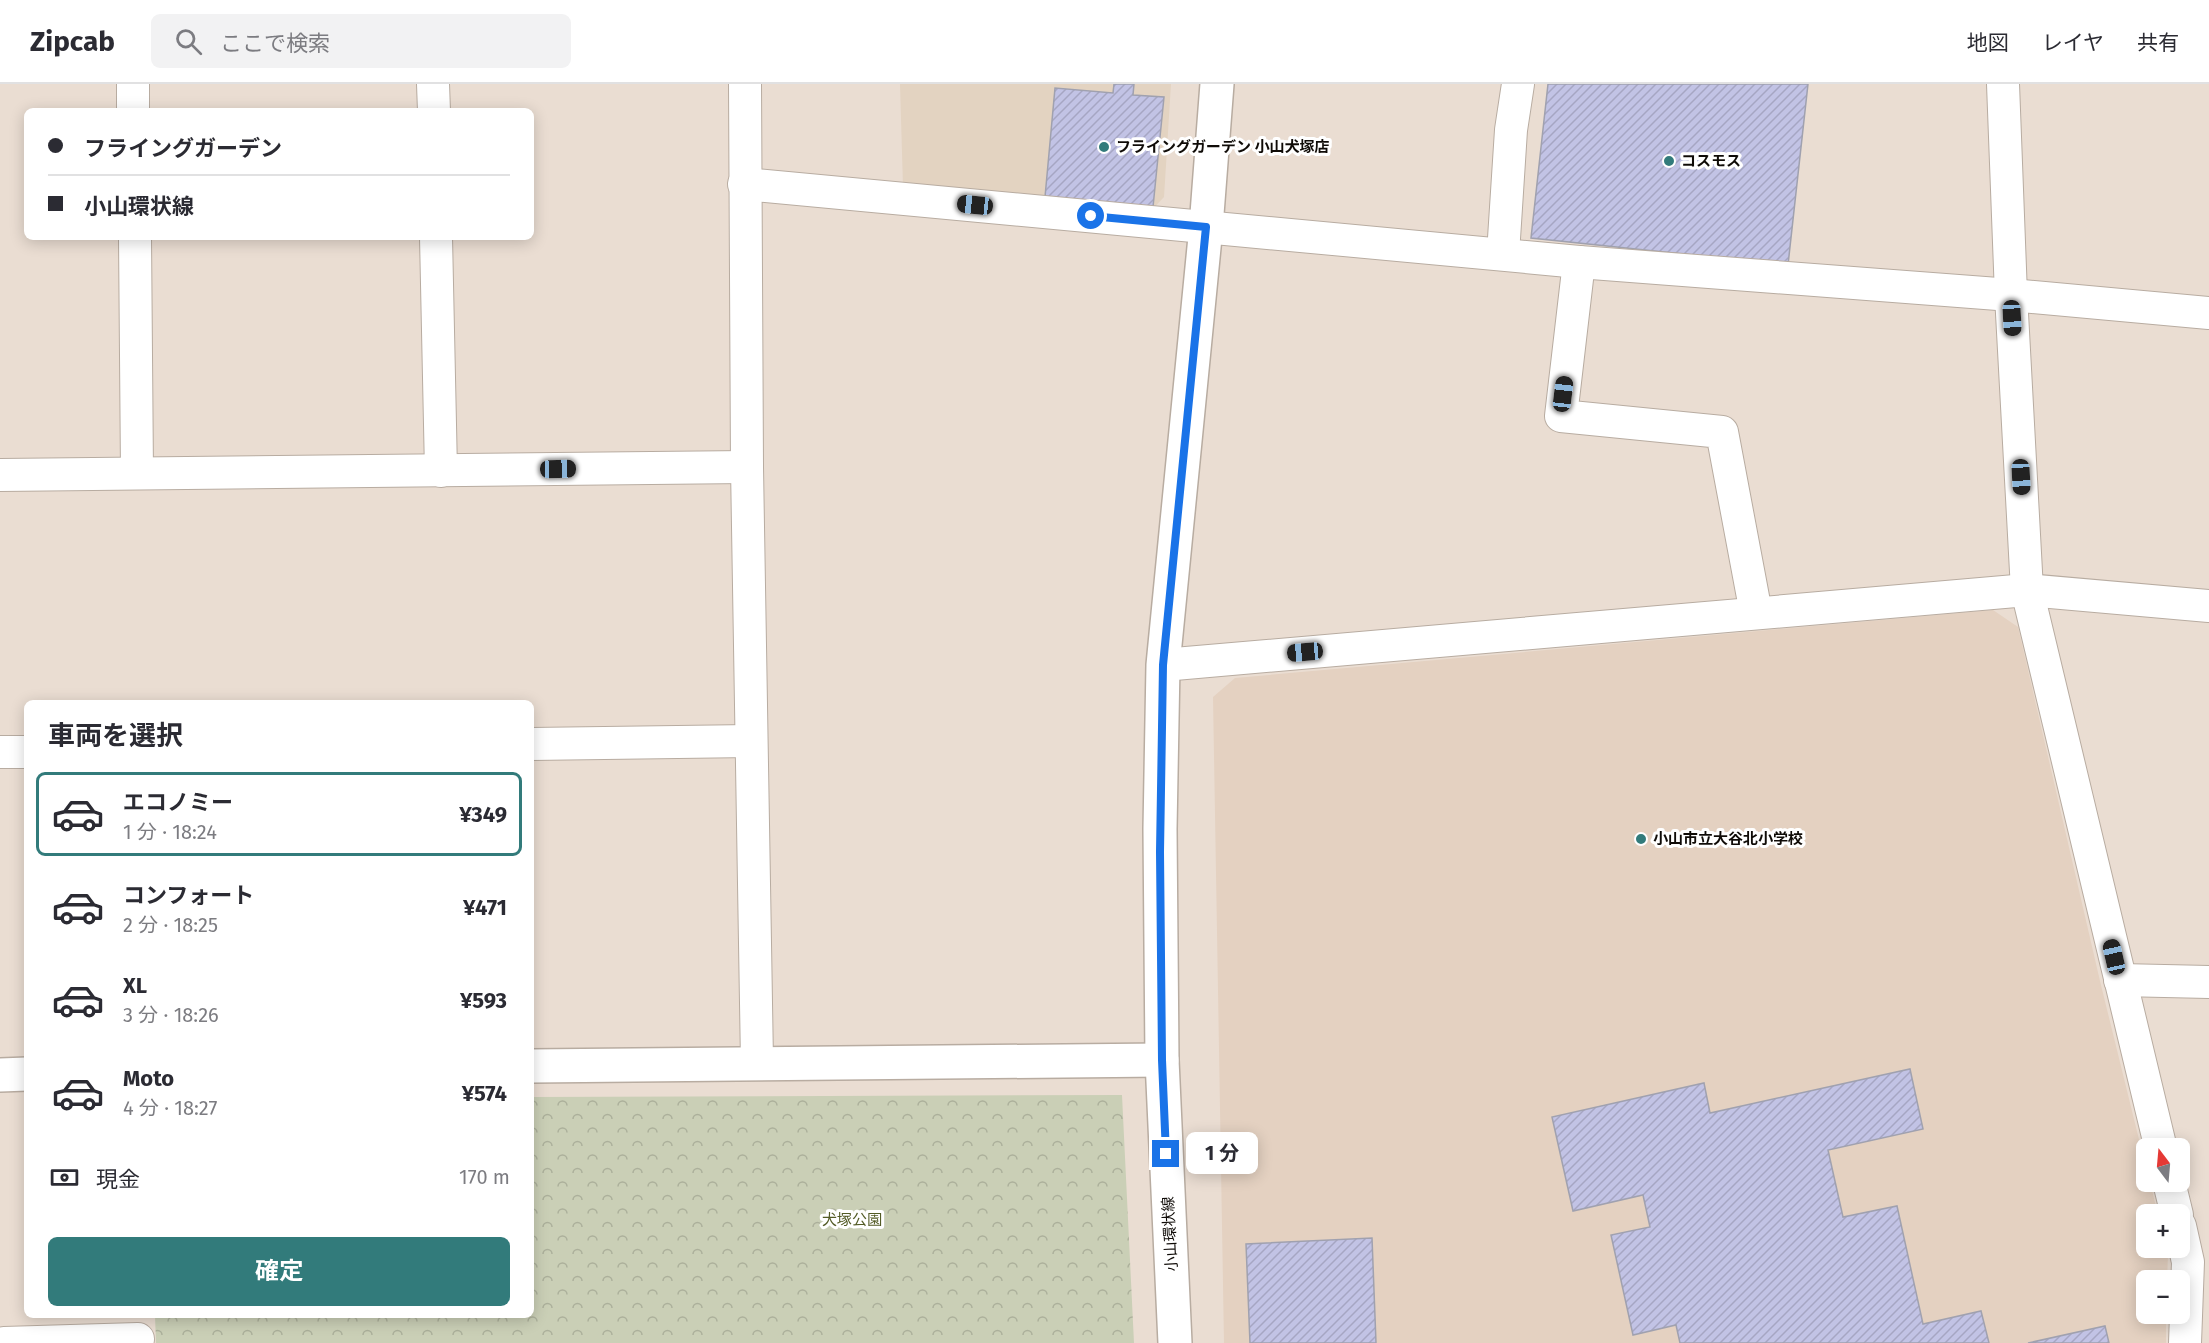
<!DOCTYPE html>
<html lang="ja">
<head>
<meta charset="utf-8">
<style>
  body { margin:0; font-family:"Fira Sans","Noto Sans JP",sans-serif; background:#f2f2f3; color:#2b2b33; height:100vh; display:flex; flex-direction:column; font-size:22px; white-space:nowrap }
  * { box-sizing:border-box; margin:0 }
  p { font-size:20px; color:#7c7c81 }
  .icon { flex:none; width:33px; height:33px; fill:none; stroke:currentColor; stroke-width:2; stroke-linecap:round; stroke-linejoin:round }
  .map { position:relative; flex:1; overflow:hidden }
  .details { position:absolute; left:24px; top:616px; width:510px; height:618px; display:flex; flex-direction:column; background:#fff; border-radius:9px; box-shadow:0 3px 15px #0003 }
  .details>* { flex:none }
  .banner { position:absolute; left:24px; top:24px; width:510px; height:132px; border-radius:9px; box-shadow:0 3px 15px #0003; display:grid; align-content:center; height:132px; padding:0 24px; background:#fff }
  .needle { width:39px; rotate:344deg }
  .tools { position:absolute; left:2136px; top:1054px; display:grid; gap:12px }
  .tools a { display:grid; place-items:center; width:54px; height:54px; border-radius:9px; background:#fff; box-shadow:0 3px 15px #0003; font-size:30px }
  .end { position:absolute; width:27px; height:27px; margin:-14px; border:8px solid #1a73e8; background:#fff; box-shadow:0 0 0 3px #fff }
  .from { border-radius:50% }
  .bubble { position:absolute; height:42px; border-radius:9px; background:#fff; box-shadow:0 3px 15px #0003; font-size:20px; font-weight:700; line-height:42px; text-align:center }
  .car { position:absolute; width:18px; height:36px; margin:-18px -9px; border-radius:8px; box-shadow:0 0 4px 2px #0007; background:linear-gradient(#222 24%,#8ab4d8 0 40%,#222 0 76%,#8ab4d8 0 86%,#222 0) }
  .banner b { display:flex; align-items:center; gap:21px; height:57px; font-size:22px }
  .banner b+b { border-top:2px solid #e1e1e2 }
  .banner i { width:15px; height:15px; background:#2b2b33 }
  ul { padding:0; list-style:none }
  li { display:flex; align-items:center; gap:18px; height:84px; margin:0 12px 9px; padding:0 12px; border:3px solid transparent; border-radius:9px }
  li div { flex:1 }
  li b { display:block; font-size:22px }
  li em { font-style:normal; font-weight:700 }
  li.current { border-color:#327b7b }
  li>.icon { width:54px; height:54px; stroke-width:1.5 }
  h2 { padding:0 24px; font-size:27px; line-height:72px }
  .pay { display:flex; align-items:center; gap:15px; height:66px; padding:0 24px; font-size:22px }
  .pay p { margin-inline-start:auto }
  .primary-button { display:flex; gap:12px; margin-top:auto; padding:12px 24px }
  .primary-button a { flex:1; height:69px; border-radius:9px; background:#327b7b; color:#fff; font-size:24px; font-weight:700; line-height:69px; text-align:center }
  header { display:flex; align-items:center; gap:36px; box-sizing:border-box; height:84px; padding:0 30px; background:#fff; border-bottom:2px solid #e1e1e2 }
  header strong { font-size:28px }
  nav { display:flex; gap:33px; margin-inline-start:auto; font-size:21px }
  .search { width:420px; height:54px; background:#f2f2f3; display:flex; align-items:center; gap:15px; box-sizing:border-box; padding:0 21px; border-radius:9px; color:#7c7c81; font-size:22px }
  .map>svg:first-child { display:block }
  .commercial { fill:#e3d3c1 }
  .built { fill:#e4d1c1 }
  .forest { fill:url(#forest-crowns) }
  .building { fill:url(#building-hatch); stroke:#a0a1af; stroke-width:1.5 }
  .lines { fill:none; stroke-linecap:round; stroke-linejoin:round }
  .street-casing { stroke:#b8aca1; stroke-width:34 }
  .secondary-casing { stroke:#b8aca1; stroke-width:36 }
  .primary-casing { stroke:#b8aca1; stroke-width:36 }
  .street { stroke:#fff; stroke-width:32 }
  .secondary { stroke:#fff; stroke-width:33 }
  .primary { stroke:#fff; stroke-width:33 }
  .route { stroke:#1a73e8; stroke-width:8 }
  .poi-dot { fill:#327b7b; stroke:#fff; stroke-width:2 }
  .labels { text-anchor:middle; dominant-baseline:central; stroke-width:6; stroke-linejoin:round; paint-order:stroke }
  .poi-label { font-size:15px; font-weight:bold; fill:#0f0b07; stroke:#fff; text-anchor:start }
  .park-label { font-size:15px; fill:#535b26; stroke:#fff }
  .street-label { font-size:15px; fill:#0f0b07; stroke:#fff }
</style>
</head>
<body>
<header>
<strong>Zipcab</strong>
<div class="search"><svg class="icon" aria-label="search" viewBox="0 0 24 24"><circle cx="10" cy="10" r="6"/><path d="M15 15l6 6"/></svg>ここで検索</div>
<nav><a>地図</a><a>レイヤ</a><a>共有</a></nav>
</header>
<div class="map">
<svg width="2209" height="1259" viewBox="0 0 2209 1259">
  <defs>
    <pattern id="forest-crowns" width="20" height="18" patternUnits="userSpaceOnUse" patternTransform="scale(1.5)"><rect width="20" height="18" fill="#cacfb6"/><path d="M2 6a3 3 0 1 1 6 0M12 15a3 3 0 1 1 6 0" fill="none" stroke="#acb09b"/></pattern>
    <pattern id="building-hatch" width="6" height="6" patternUnits="userSpaceOnUse" patternTransform="scale(1.5)"><rect width="6" height="6" fill="#c2c3e5"/><path d="M-1 1l2-2M0 6l6-6M5 7l2-2" fill="none" stroke="#a6a6c3"/></pattern>
  </defs>
  <rect width="100%" height="100%" fill="#eaddd2"/>
  <path class="commercial" d="M900 0H1171L1164 113 1149 129 903 103Z"/>
  <path class="built" d="M1993 526 2018 543 2100 897 2146 1084V1098H2150L2158 1131H2146V1164H2167L2168 1171 2167 1197H2146V1230H2166V1259H1224L1213 613 1235 594Z"/>
  <path class="forest" d="M1122 1011 1134 1259H156L155 1232H531V1013Z"/>
  <g class="building">
    <path d="M1114 0H1134L1133 11 1164 13 1153 123 1045 113 1055 4 1113 9Z"/>
    <path d="M1548 0H1808L1788 181 1531 154Z"/>
    <path d="M1910 985 1923 1045 1828 1066 1843 1133 1897 1122 1923 1240 1981 1227 1989 1259H1680L1676 1241 1633 1251 1611 1151 1650 1143 1643 1111 1573 1127 1552 1033 1704 999 1710 1029Z"/>
    <path d="M1372 1154 1376 1259H1250L1246 1160Z"/>
    <path d="M2105 1242 2109 1259H2028Z"/>
  </g>
  <g class="lines">
    <g class="street-casing">
      <g id="street">
        <path d="M133 0V27"/>
        <path d="M433 0 434 27"/>
        <path d="M745 0 747 383 757 978"/>
        <path d="M2003 0 2011 211 2027 506 2161 1065"/>
        <path d="M744 100 1579 178 2011 211 2209 229"/>
        <path d="M135 153 137 389"/>
        <path d="M436 153 441 387"/>
        <path d="M1503 170 1511 46 1518 0"/>
        <path d="M1579 178 1561 332 1722 348 1756 529"/>
        <path d="M0 391 747 383"/>
        <path d="M1163 581 2027 506 2209 522"/>
        <path d="M531 660 751 657"/>
        <path d="M0 668H27"/>
        <path d="M2120 896 2209 898"/>
        <path d="M2169 1098 2177 1131"/>
        <path d="M2180 1142 2188 1178 2185 1259"/>
        <path d="M4 1259 138 1255"/>
      </g>
    </g>
    <g class="secondary-casing">
      <g id="secondary">
        <path d="M531 982 1162 976"/>
        <path d="M0 991 27 990"/>
      </g>
    </g>
    <g class="primary-casing">
      <path id="primary" d="M1175 1259 1162 976 1160 745 1163 581 1206 143 1217 0"/>
    </g>
    <use href="#street" class="street"/>
    <use href="#secondary" class="secondary"/>
    <use href="#primary" class="primary"/>
  </g>
  <g class="lines">
    <path class="route" d="M1091 132 1206 143 1163 581 1160 768 1162 976 1166 1070"/>
  </g>
  <g class="poi-dot">
    <circle cx="1104" cy="63" r="6"/>
    <circle cx="1669" cy="77" r="6"/>
    <circle cx="1641" cy="755" r="6"/>
  </g>
  <g class="labels">
    <g class="poi-label">
      <text x="1116" y="63">フライングガーデン 小山犬塚店</text>
      <text x="1681" y="77">コスモス</text>
      <text x="1653" y="755">小山市立大谷北小学校</text>
    </g>
    <g class="park-label">
      <text x="852" y="1136">犬塚公園</text>
    </g>
    <g class="street-label">
      <text transform="translate(1170 1150) rotate(-93)">小山環状線</text>
    </g>
  </g>
</svg>
<div class="tools">
<a><svg class="needle" viewBox="-14 -14 28 28"><path d="M0-13l5 13h-10z" fill="#e53935"/><path d="M0 13l5-13h-10z" fill="#7c7c81"/></svg></a>
<a>+</a>
<a>−</a>
</div>
<i class="end from" style="left:1091px;top:132px"></i>
<i class="end" style="left:1166px;top:1070px"></i>
<div class="bubble" style="left:1186px;top:1048px;width:72px">1 分</div>
<i class="car" style="left:975px;top:121px;rotate:276deg"></i>
<i class="car" style="left:2012px;top:234px;rotate:177deg"></i>
<i class="car" style="left:1563px;top:310px;rotate:7deg"></i>
<i class="car" style="left:558px;top:385px;rotate:89deg"></i>
<i class="car" style="left:2021px;top:393px;rotate:177deg"></i>
<i class="car" style="left:1305px;top:568px;rotate:265deg"></i>
<i class="car" style="left:2114px;top:873px;rotate:347deg"></i>
<div class="banner">
<b><i class="from"></i>フライングガーデン</b>
<b><i></i>小山環状線</b>
</div>
<section class="details">
<h2>車両を選択</h2>
<ul>
<li class="current"><svg class="icon" aria-label="car" viewBox="0 0 24 24"><path d="M5 17H2v-5l4-1 3-4h7l3 4 3 1v5h-3M9 17h6M6 11h13"/><circle cx="7" cy="17" r="2"/><circle cx="17" cy="17" r="2"/></svg><div><b>エコノミー</b><p>1 分 · 18:24</p></div><em>¥349</em></li>
<li><svg class="icon" aria-label="car" viewBox="0 0 24 24"><path d="M5 17H2v-5l4-1 3-4h7l3 4 3 1v5h-3M9 17h6M6 11h13"/><circle cx="7" cy="17" r="2"/><circle cx="17" cy="17" r="2"/></svg><div><b>コンフォート</b><p>2 分 · 18:25</p></div><em>¥471</em></li>
<li><svg class="icon" aria-label="car" viewBox="0 0 24 24"><path d="M5 17H2v-5l4-1 3-4h7l3 4 3 1v5h-3M9 17h6M6 11h13"/><circle cx="7" cy="17" r="2"/><circle cx="17" cy="17" r="2"/></svg><div><b>XL</b><p>3 分 · 18:26</p></div><em>¥593</em></li>
<li><svg class="icon" aria-label="car" viewBox="0 0 24 24"><path d="M5 17H2v-5l4-1 3-4h7l3 4 3 1v5h-3M9 17h6M6 11h13"/><circle cx="7" cy="17" r="2"/><circle cx="17" cy="17" r="2"/></svg><div><b>Moto</b><p>4 分 · 18:27</p></div><em>¥574</em></li>
</ul>
<div class="pay"><svg class="icon" aria-label="cash" viewBox="0 0 24 24"><path d="M3 7h18v10H3z"/><circle cx="12" cy="12" r="2"/></svg>現金<p>170 m</p></div>
<div class="primary-button"><a>確定</a></div>
</section>
</div>
</body>
</html>
